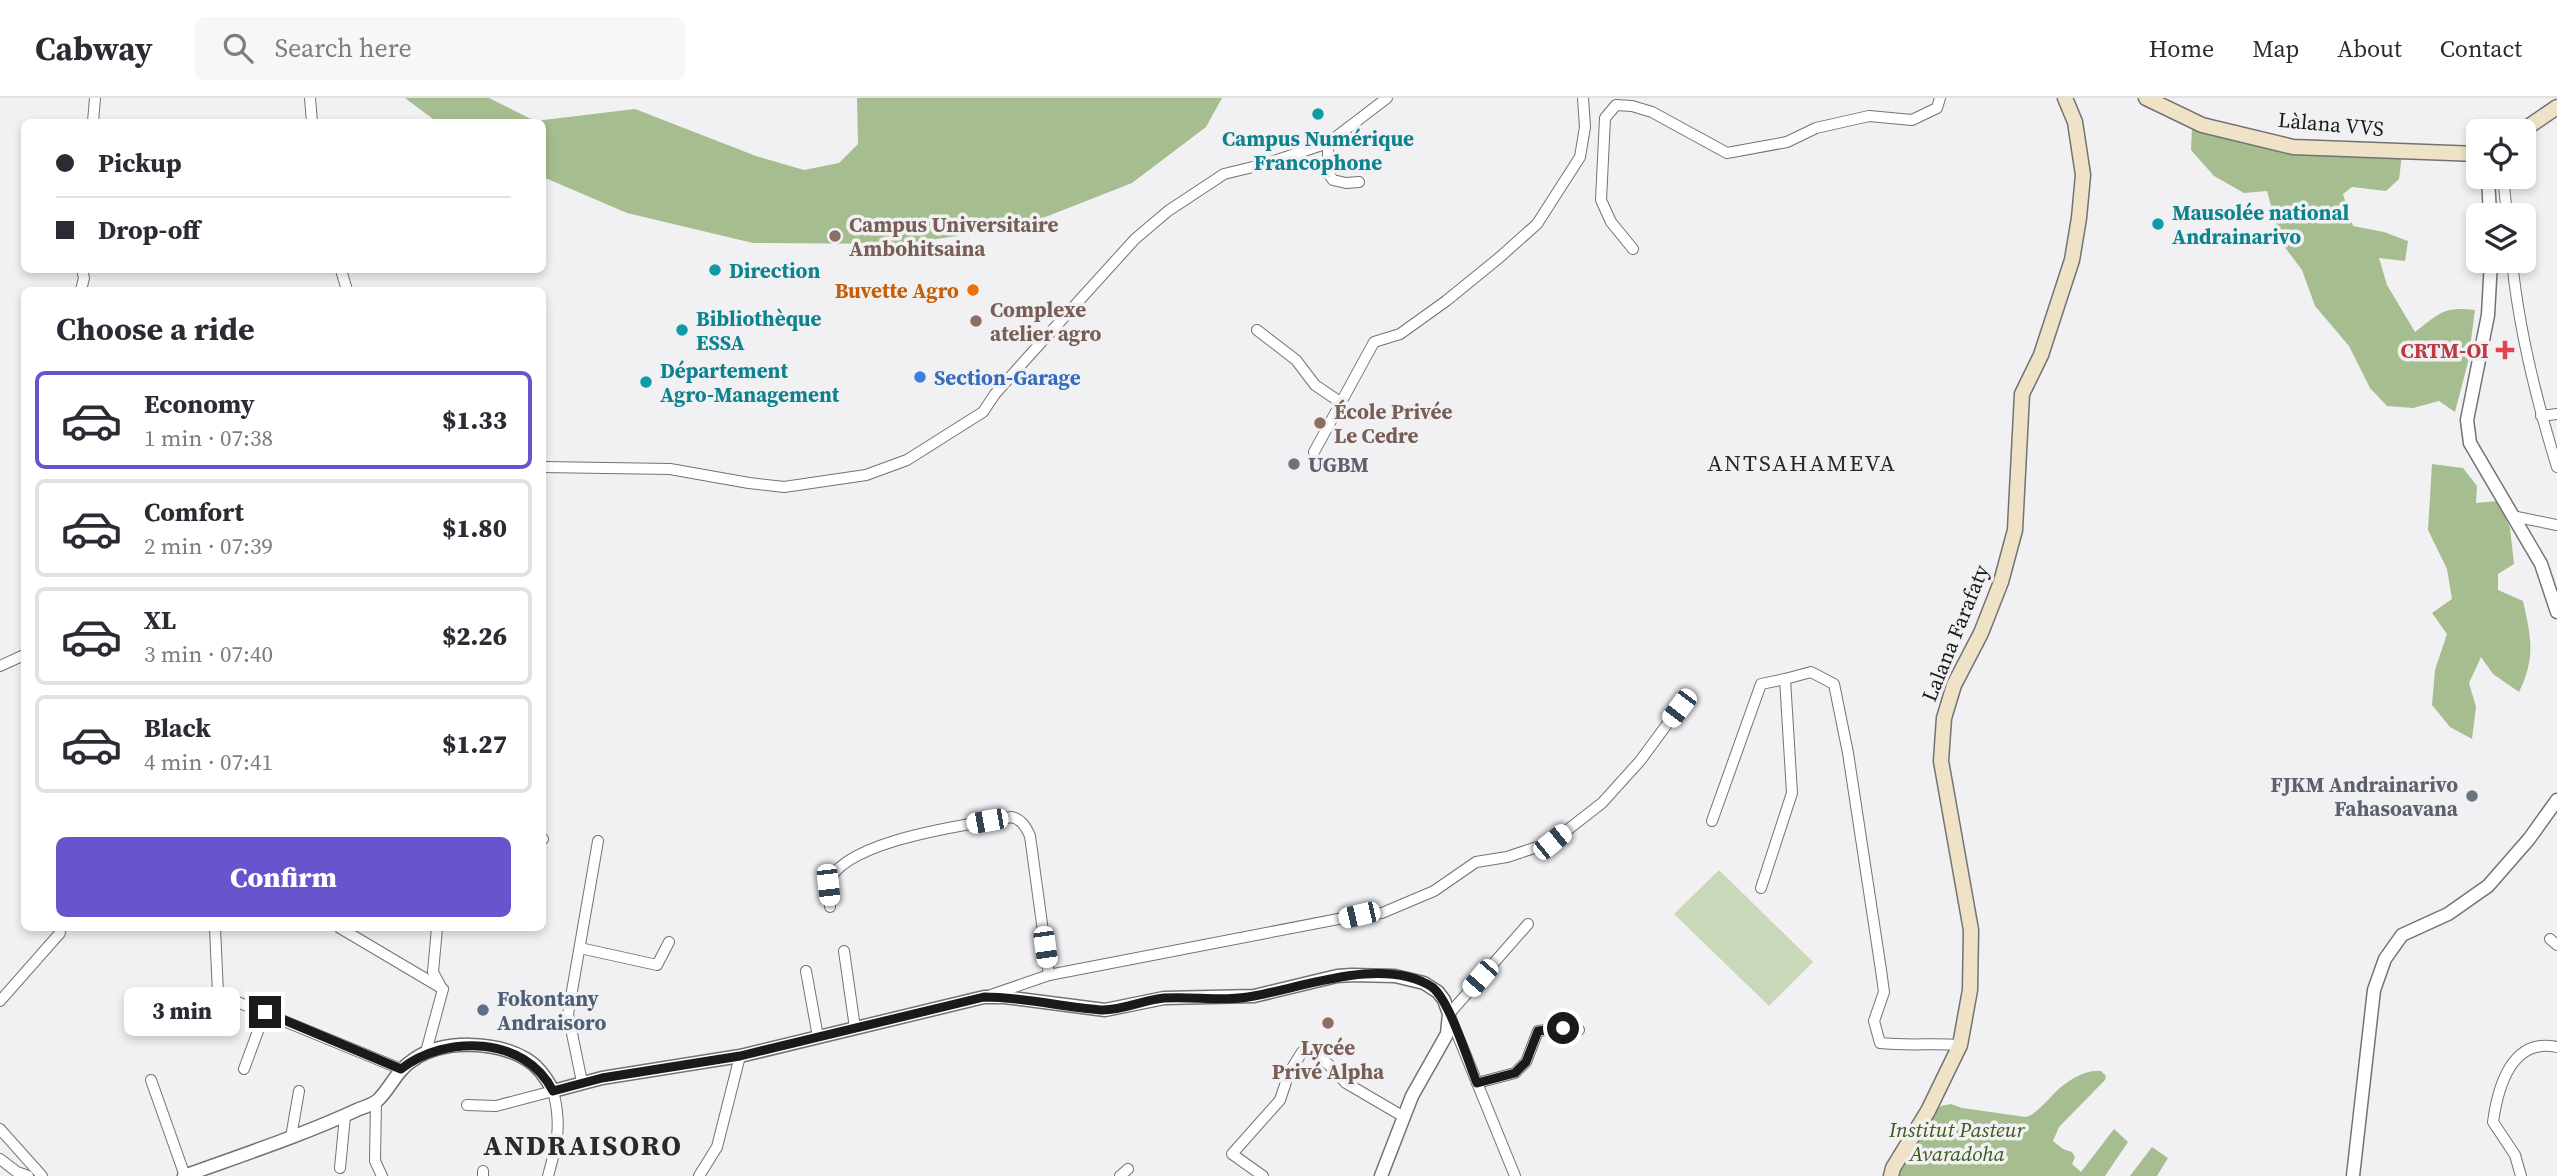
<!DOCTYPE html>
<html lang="en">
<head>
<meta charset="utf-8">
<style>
  body { margin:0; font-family:"Source Serif 4",serif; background:#f7f7f7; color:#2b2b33; height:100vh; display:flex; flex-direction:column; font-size:26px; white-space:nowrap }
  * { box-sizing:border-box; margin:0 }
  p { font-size:23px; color:#7c7c81 }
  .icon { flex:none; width:38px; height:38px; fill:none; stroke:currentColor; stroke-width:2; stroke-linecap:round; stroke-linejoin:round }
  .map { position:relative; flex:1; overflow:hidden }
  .drawer { position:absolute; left:21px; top:189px; width:525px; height:644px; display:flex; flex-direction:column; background:#fff; border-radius:10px; box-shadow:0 4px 10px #0003 }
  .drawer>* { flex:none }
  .banner { position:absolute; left:21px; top:21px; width:525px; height:154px; border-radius:10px; box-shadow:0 4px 10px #0003; display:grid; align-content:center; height:154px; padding:0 35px; background:#fff }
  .buttons { position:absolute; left:2466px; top:21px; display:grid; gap:14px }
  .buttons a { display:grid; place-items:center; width:70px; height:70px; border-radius:10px; background:#fff; box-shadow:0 4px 10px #0003; font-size:35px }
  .end { position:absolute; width:32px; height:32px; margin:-16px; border:9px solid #1a1a1b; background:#fff; box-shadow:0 0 0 4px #fff }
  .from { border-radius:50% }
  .bubble { position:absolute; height:49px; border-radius:10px; background:#fff; box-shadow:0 4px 10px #0003; font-size:23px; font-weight:800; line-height:49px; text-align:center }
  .car { position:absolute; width:21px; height:42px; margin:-21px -10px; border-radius:9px; box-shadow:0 0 5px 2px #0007; background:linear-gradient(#fff 24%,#345 0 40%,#fff 0 76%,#345 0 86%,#fff 0) }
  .banner b { display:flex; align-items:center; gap:24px; height:66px; font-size:26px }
  .banner b+b { border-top:2px solid #e1e1e2 }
  .banner i { width:18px; height:18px; background:#2b2b33 }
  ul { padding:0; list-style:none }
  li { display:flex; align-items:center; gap:21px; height:98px; margin:0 14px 10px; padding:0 21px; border:4px solid #e1e1e2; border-radius:10px }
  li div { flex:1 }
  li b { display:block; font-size:26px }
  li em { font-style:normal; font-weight:800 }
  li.selected { border-color:#6854cd }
  li>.icon { width:63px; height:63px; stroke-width:1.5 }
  h2 { padding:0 35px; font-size:32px; line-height:84px }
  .button { display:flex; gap:14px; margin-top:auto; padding:14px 35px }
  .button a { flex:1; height:80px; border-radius:10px; background:#6854cd; color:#fff; font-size:28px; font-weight:800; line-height:80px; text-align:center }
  header { display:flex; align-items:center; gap:42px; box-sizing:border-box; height:98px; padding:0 35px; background:#fff; border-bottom:2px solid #e1e1e2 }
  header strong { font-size:33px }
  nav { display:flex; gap:38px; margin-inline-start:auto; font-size:24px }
  .search { width:490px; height:63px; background:#f7f7f7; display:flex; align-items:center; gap:18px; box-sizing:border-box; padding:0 24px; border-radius:10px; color:#7c7c81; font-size:26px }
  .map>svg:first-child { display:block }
  .green { fill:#c8d8b9 }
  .forest { fill:#a6bd8f }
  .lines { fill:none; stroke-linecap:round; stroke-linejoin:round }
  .minor-casing { stroke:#727375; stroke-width:12 }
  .tertiary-casing { stroke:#727375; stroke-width:15 }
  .secondary-casing { stroke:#727375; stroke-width:17 }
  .minor { stroke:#fff; stroke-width:10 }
  .tertiary { stroke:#fff; stroke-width:12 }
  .secondary { stroke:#efe2c6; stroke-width:14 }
  .route { stroke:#1a1a1b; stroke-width:9 }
  .culture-dot { fill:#0f9aa8; stroke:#f1f1f4; stroke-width:2.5 }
  .education-dot { fill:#8d6e63; stroke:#f1f1f4; stroke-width:2.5 }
  .food-dot { fill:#e8710a; stroke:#f1f1f4; stroke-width:2.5 }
  .health-dot { fill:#e0444e; stroke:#f1f1f4; stroke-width:2.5 }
  .shop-dot { fill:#3f7fe0; stroke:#f1f1f4; stroke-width:2.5 }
  .worship-dot { fill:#6b7280; stroke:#f1f1f4; stroke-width:2.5 }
  .service-dot { fill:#5c6f8a; stroke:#f1f1f4; stroke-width:2.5 }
  .labels { text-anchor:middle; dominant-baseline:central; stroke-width:7; stroke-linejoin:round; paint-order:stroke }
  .street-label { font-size:21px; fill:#1a1a1b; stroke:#f1f1f4 }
  .culture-label { font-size:21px; font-weight:bold; fill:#0d838f; stroke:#f1f1f4; text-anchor:start }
  .education-label { font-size:21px; font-weight:bold; fill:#785e54; stroke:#f1f1f4; text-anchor:start }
  .food-label { font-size:21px; font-weight:bold; fill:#c56008; stroke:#f1f1f4; text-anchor:end }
  .health-label { font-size:21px; font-weight:bold; fill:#be3a42; stroke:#f1f1f4; text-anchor:end }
  .shop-label { font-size:21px; font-weight:bold; fill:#366cbe; stroke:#f1f1f4; text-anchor:start }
  .worship-label { font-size:21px; font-weight:bold; fill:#5b616d; stroke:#f1f1f4; text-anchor:start }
  .service-label { font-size:21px; font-weight:bold; fill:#4e5e75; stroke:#f1f1f4; text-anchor:start }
  .park-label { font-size:21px; font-style:italic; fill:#3d5916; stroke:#f1f1f4 }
  .neighbourhood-label { font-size:23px; letter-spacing:2px; fill:#2a2a2c; stroke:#f1f1f4 }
  .district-label { font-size:28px; font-weight:bold; letter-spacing:2px; fill:#2a2a2c; stroke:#f1f1f4 }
</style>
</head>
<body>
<header>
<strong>Cabway</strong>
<div class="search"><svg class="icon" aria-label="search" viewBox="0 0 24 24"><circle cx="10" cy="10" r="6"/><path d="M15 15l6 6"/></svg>Search here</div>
<nav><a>Home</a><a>Map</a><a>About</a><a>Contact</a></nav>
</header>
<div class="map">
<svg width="2557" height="1078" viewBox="0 0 2557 1078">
  <rect width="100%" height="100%" fill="#f1f1f4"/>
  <path class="green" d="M1719 772 1813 864 1769 908 1674 816Z"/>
  <g class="forest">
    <path d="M405 0H489L535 23 635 11 756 58 804 72 839 65 858 46 857 0H1222L1206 29 1132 85 1020 129 902 146 753 145 627 115 543 79 542 24H437Z"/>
    <path d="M2192 29 2402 57 2399 81 2386 93 2352 89 2343 96 2353 128 2384 134 2408 143 2405 163 2379 160 2387 187 2415 234C2439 216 2443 208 2475 212L2468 264 2455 314 2439 303 2413 310 2387 308 2370 290 2349 248 2315 208 2302 172 2281 144 2267 93 2244 95 2214 78 2191 52Z"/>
    <path d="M2432 366 2463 370 2477 388 2476 405 2498 403 2510 430 2514 466 2498 476V492L2523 503C2531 539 2536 559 2519 594L2493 576 2481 559 2469 585 2476 609 2472 641 2450 629 2432 607 2435 572 2447 536 2432 515 2452 501 2447 471 2428 432Z"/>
    <path d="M2093 973H2101L2106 978 2105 982 2059 1029 2053 1043 2063 1051 2072 1054 2075 1059 2072 1066 2081 1074 2114 1031 2128 1044 2105 1078H1896L1928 1020 1941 1008 1951 1006 1962 1010 2026 1019C2036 1016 2041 1008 2049 1001 2060 988 2076 976 2093 973Z"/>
    <path d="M2152 1049 2168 1060 2157 1078H2130Z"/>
  </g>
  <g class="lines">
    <g class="minor-casing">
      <g id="minor">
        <path d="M310 0 312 24"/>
        <path d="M93 24 95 0"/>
        <path d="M1328 45V75L1333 82 1346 85 1359 84"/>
        <path d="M2491 79 2501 82 2504 88 2507 117"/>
        <path d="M1633 151 1611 124 1601 102 1605 20 1616 7 1632 8 1652 14 1727 55 1787 44 1816 30 1869 18 1912 22 1937 10 1940 0"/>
        <path d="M2512 163C2519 233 2536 301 2557 369"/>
        <path d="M341 172 347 192"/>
        <path d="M81 192 84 180 82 172"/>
        <path d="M1257 232 1296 262 1315 287 1340 304"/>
        <path d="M2541 318 2557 316"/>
        <path d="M1314 354 1374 244 1400 236 1446 203 1500 159 1537 126 1580 59 1585 29 1583 0"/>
        <path d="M542 369 670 371 749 385 784 389 866 377 907 362 983 314 995 296 1028 259 1135 141 1168 113 1224 76 1265 66 1328 45 1387 0"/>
        <path d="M2512 418 2557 427"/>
        <path d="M0 568 24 557"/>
        <path d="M1712 723 1761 586 1785 581"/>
        <path d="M542 741H543"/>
        <path d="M1761 790 1792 695 1785 581 1811 574 1834 586 1848 655 1881 872 1884 894 1874 923 1880 945C1907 948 1933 945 1960 947"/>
        <path d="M830 809C830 803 827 793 828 787 839 742 973 726 1012 719 1022 722 1026 729 1030 738L1049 877"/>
        <path d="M215 830 218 896 401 971"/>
        <path d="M340 830 443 891 426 954"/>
        <path d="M437 830 433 874 442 891"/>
        <path d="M2550 841 2557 847"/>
        <path d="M580 850 657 867 669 844"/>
        <path d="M844 853 855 930"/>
        <path d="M806 873 818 939"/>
        <path d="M991 897 1049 877 1359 817 1382 815 1434 793 1476 764 1507 759 1552 744 1602 705 1640 663 1679 610"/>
        <path d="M0 903 60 835"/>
        <path d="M244 971 265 914"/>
        <path d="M151 982 185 1078"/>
        <path d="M582 984 568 916 598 743"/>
        <path d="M1477 985 1515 975 1526 964 1538 933 1563 930 1579 932"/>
        <path d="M376 1003 375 1063 382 1078"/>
        <path d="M467 1007 496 1008 553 993C562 1026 557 1046 548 1078"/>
        <path d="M0 1031 42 1078"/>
        <path d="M291 1039 299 993"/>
        <path d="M0 1061 17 1074 28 1078"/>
        <path d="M340 1070 345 1018"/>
        <path d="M483 1073V1078"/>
        <path d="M699 1078 717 1049 740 958"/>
        <path d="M1120 1078 1128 1071"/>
        <path d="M1263 1078 1232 1056 1280 1002 1289 975 1302 954H1312L1328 966 1346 985 1404 1019"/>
        <path d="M1515 1078 1449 916 1528 826"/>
        <path d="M2521 1078 2515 1057 2493 1024C2498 988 2512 939 2557 949"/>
      </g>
    </g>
    <g class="tertiary-casing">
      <g id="tertiary">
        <path d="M2488 79 2490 117"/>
        <path d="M2491 163 2488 217 2467 322 2470 345 2541 466 2557 514"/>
        <path d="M184 1078C242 1057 303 1037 359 1011 365 1009 373 1006 378 1002 391 989 397 972 413 962 443 941 495 943 526 961 538 968 547 981 553 993L602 980 740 958 984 899H1004L1105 912 1164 900 1254 898 1337 878 1352 877 1395 878 1424 885 1438 894 1444 902 1449 916 1447 936 1412 998 1381 1078"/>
        <path d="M2353 1078 2374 892 2385 861 2402 837 2448 816 2488 788 2529 741 2557 702"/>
      </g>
    </g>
    <g class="secondary-casing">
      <g id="secondary">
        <path d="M2146 0 2202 27 2293 49 2478 56"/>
        <path d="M2522 33 2557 9"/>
        <path d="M1891 1078 1893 1070 1928 1013 1960 947 1970 892 1971 832 1941 663 1944 620 1954 587 1981 535 2001 484 2015 432 2022 296 2041 257 2072 162 2079 120 2083 77 2075 24 2065 0"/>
      </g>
    </g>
    <use href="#minor" class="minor"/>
    <use href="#tertiary" class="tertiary"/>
    <use href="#secondary" class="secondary"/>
  </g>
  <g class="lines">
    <path class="route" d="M265 914 401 971C446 936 525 938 553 993L602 980 740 958 984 899C1023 899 1061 909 1101 912 1121 913 1143 902 1164 900 1194 898 1225 904 1254 898 1304 889 1384 858 1432 889 1449 901 1468 963 1477 985L1515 975 1526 964 1538 933 1563 930"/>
  </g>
  <g class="culture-dot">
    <circle cx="1318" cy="16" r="7"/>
    <circle cx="2158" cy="126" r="7"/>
    <circle cx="715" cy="172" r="7"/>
    <circle cx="682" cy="232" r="7"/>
    <circle cx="646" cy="284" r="7"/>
  </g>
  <g class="education-dot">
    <circle cx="835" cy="138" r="7"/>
    <circle cx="976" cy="223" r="7"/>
    <circle cx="1320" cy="325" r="7"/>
    <circle cx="1328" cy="925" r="7"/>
  </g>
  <circle class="food-dot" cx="973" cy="192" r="7"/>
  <path class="health-dot" d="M2501.5 241.5h7v7h7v7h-7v7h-7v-7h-7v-7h7z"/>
  <circle class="shop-dot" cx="920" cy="279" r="7"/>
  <g class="worship-dot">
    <circle cx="1294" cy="366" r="7"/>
    <circle cx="2472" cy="698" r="7"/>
  </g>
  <circle class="service-dot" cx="483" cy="912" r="7"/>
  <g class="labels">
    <g class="street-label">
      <text transform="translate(2331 26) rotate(5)">Làlana VVS</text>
      <text transform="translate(1955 535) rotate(-68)">Lalana Farafaty</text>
    </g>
    <g class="culture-label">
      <text x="1318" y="40" text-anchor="middle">Campus Numérique<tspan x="1318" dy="24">Francophone</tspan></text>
      <text x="2172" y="114">Mausolée national<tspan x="2172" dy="24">Andrainarivo</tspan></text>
      <text x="729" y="172">Direction</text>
      <text x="696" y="220">Bibliothèque<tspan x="696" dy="24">ESSA</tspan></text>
      <text x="660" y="272">Département<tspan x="660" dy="24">Agro-Management</tspan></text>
    </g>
    <g class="education-label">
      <text x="849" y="126">Campus Universitaire<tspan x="849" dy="24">Ambohitsaina</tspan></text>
      <text x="990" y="211">Complexe<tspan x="990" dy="24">atelier agro</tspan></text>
      <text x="1334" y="313">École Privée<tspan x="1334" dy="24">Le Cedre</tspan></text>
      <text x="1328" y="949" text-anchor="middle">Lycée<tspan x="1328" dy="24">Privé Alpha</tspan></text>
    </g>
    <g class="food-label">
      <text x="959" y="192">Buvette Agro</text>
    </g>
    <g class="health-label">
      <text x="2489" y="252">CRTM-OI</text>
    </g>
    <g class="shop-label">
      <text x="934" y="279">Section-Garage</text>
    </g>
    <g class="worship-label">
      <text x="1308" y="366">UGBM</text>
      <text x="2458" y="686" text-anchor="end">FJKM Andrainarivo<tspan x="2458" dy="24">Fahasoavana</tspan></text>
    </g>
    <g class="service-label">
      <text x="497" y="900">Fokontany<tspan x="497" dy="24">Andraisoro</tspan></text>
    </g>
    <g class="park-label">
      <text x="1957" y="1031">Institut Pasteur<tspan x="1957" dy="24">Avaradoha</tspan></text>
    </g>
    <g class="neighbourhood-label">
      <text x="1802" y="365">ANTSAHAMEVA</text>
    </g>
    <g class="district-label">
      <text x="583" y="1047">ANDRAISORO</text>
    </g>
  </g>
</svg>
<div class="buttons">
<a><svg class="icon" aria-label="locate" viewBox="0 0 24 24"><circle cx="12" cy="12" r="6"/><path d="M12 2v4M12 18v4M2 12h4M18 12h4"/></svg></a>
<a><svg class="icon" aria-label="layers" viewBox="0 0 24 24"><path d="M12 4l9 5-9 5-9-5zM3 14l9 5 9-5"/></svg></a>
</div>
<i class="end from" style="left:1563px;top:930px"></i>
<i class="end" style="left:265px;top:914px"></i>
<div class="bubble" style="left:124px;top:889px;width:116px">3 min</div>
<i class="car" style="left:1679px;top:610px;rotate:217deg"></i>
<i class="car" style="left:987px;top:723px;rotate:260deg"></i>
<i class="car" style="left:1552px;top:744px;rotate:51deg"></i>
<i class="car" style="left:828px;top:787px;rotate:174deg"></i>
<i class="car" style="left:1359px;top:817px;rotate:257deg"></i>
<i class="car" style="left:1045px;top:849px;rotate:172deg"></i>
<i class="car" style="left:1480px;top:880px;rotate:221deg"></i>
<div class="banner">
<b><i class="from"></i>Pickup</b>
<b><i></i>Drop-off</b>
</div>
<section class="drawer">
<h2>Choose a ride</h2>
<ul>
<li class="selected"><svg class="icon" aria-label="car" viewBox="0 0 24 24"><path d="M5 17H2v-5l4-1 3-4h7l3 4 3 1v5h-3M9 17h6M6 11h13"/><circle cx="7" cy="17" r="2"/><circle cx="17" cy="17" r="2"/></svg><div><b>Economy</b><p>1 min · 07:38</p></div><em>$1.33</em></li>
<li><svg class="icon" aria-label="car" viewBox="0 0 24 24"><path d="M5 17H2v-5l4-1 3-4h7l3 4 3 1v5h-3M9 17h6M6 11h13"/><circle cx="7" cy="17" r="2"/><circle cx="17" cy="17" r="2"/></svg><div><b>Comfort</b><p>2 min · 07:39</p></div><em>$1.80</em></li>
<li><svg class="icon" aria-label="car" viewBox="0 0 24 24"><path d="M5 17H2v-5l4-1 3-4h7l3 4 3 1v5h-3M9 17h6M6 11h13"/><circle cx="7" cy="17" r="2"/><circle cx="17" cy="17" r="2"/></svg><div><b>XL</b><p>3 min · 07:40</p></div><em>$2.26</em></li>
<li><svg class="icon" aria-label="car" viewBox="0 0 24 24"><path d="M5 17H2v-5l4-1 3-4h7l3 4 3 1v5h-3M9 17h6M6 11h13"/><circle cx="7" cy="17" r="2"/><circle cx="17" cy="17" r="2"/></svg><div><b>Black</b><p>4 min · 07:41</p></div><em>$1.27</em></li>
</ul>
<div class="button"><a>Confirm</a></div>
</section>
</div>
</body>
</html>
